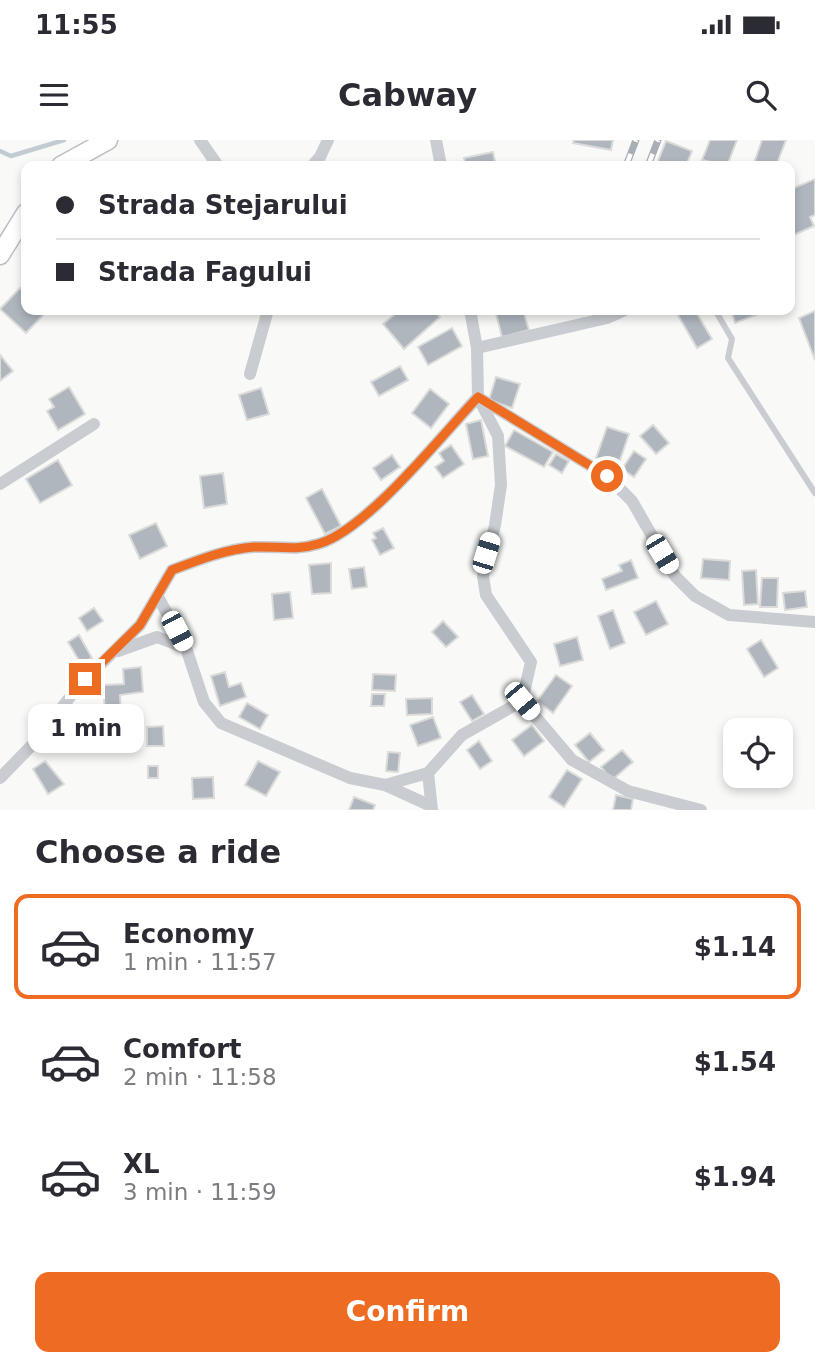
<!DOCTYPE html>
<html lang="en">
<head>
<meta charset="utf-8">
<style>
  body { margin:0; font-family:"DejaVu Sans",sans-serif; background:#f7f7f7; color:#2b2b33; height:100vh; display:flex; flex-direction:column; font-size:26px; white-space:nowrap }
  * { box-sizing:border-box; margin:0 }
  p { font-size:23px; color:#7c7c81 }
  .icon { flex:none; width:38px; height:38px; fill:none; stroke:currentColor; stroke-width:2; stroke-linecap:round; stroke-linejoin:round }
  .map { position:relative; height:670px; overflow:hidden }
  .side { display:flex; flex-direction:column; background:#fff; flex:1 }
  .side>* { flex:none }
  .guide { position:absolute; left:21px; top:21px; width:774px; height:154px; border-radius:14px; box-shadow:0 4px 10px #0003; display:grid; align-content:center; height:154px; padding:0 35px; background:#fff }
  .buttons { position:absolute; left:723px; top:578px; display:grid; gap:14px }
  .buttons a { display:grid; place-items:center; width:70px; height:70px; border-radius:14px; background:#fff; box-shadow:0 4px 10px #0003; font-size:35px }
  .end { position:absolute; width:32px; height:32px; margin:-16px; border:9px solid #ee6b22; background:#fff; box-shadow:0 0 0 4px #fff }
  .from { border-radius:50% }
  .bubble { position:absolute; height:49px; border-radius:14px; background:#fff; box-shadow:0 4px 10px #0003; font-size:23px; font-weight:700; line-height:49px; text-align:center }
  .car { position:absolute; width:21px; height:42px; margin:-21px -10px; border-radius:9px; box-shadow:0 0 5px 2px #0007; background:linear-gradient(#fff 24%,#345 0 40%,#fff 0 76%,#345 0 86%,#fff 0) }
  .guide b { display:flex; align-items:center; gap:24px; height:66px; font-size:26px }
  .guide b+b { border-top:2px solid #e1e1e2 }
  .guide i { width:18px; height:18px; background:#2b2b33 }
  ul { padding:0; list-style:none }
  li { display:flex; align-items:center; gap:21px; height:105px; margin:0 14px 10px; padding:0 21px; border:4px solid transparent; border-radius:14px }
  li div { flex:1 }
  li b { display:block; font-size:26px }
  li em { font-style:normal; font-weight:700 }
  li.selected { border-color:#ee6b22 }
  li>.icon { width:63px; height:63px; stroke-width:1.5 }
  h2 { padding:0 35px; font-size:32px; line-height:84px }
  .button { display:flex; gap:14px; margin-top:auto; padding:14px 35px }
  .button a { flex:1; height:80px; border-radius:14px; background:#ee6b22; color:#fff; font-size:28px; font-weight:700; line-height:80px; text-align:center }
  .status { display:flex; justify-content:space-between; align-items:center; height:49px; padding:0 35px; background:#fff; direction:ltr }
  .status svg { height:19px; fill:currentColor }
  header { display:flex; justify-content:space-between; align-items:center; height:91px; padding:0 35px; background:#fff; font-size:32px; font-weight:700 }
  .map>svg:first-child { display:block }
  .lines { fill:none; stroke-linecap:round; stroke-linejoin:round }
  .stream { stroke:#c3cbd2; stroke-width:4.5 }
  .building { fill:#afb6be; stroke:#dbdbd9; stroke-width:2 }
  .secondary-casing { stroke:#bbbfc5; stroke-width:21 }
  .lane { stroke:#c9ccd0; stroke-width:6 }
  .street { stroke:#c9ccd0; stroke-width:12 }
  .secondary { stroke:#fff; stroke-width:18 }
  .rail-casing { stroke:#a9aeb5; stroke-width:7 }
  .rail { stroke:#fff; stroke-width:4.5; stroke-dasharray:13; stroke-linecap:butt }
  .route { stroke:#ee6b22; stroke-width:9 }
</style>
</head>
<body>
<div class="status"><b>11:55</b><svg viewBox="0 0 49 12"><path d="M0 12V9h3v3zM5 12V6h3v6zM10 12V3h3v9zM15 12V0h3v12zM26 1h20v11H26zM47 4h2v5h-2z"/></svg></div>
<header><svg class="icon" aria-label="menu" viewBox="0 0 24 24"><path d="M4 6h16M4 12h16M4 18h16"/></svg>Cabway<svg class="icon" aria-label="search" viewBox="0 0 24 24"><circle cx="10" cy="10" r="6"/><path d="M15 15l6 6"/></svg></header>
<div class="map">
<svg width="815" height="670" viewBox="0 0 815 670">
  <rect width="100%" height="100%" fill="#f9f9f7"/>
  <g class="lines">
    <path class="stream" d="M0 11 11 16 64 0"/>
  </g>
  <g class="building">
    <path d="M574 0H613L611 10 573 3Z"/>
    <path d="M710 0H737L727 26 702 20Z"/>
    <path d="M762 0H786L776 26H753Z"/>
    <path d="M666 1 692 11 686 26H656Z"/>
    <path d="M493 12 496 26H466L464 18Z"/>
    <path d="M815 39V75L810 77 814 86 789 97V50Z"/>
    <path d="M20 148 26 154V170L46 172 26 193 0 169Z"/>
    <path d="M400 170H434L440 177 404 209 383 184Z"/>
    <path d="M495 170H523L529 190 502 197Z"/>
    <path d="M675 170H695L712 199 697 208Z"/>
    <path d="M731 170H763L764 172 735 183Z"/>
    <path d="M815 171V220L799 178Z"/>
    <path d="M452 188 462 206 428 225 418 207Z"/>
    <path d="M0 215 13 231 0 241Z"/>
    <path d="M400 226 408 240 379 256 371 242Z"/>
    <path d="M496 237 520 244 512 268 489 260Z"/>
    <path d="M69 247 85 274 58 290 47 271 54 267 49 259Z"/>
    <path d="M261 248 269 274 247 280 239 255Z"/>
    <path d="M430 249 449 264 431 288 412 273Z"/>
    <path d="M481 280 488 316 473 319 466 284Z"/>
    <path d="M653 285 669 303 656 314 640 296Z"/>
    <path d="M607 287 629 294 618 326 596 318Z"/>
    <path d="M514 290 553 312 544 327 505 306Z"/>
    <path d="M451 305 464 324 443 338 435 327 444 321 439 313Z"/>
    <path d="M634 311 646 319 634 337 622 329Z"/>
    <path d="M556 314 569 321 562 333 549 325Z"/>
    <path d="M392 315 400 327 381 340 373 328Z"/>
    <path d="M58 320 72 345 40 363 26 339Z"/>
    <path d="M223 333 227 364 204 368 200 336Z"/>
    <path d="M322 349 341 386 325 394 306 358Z"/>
    <path d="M156 383 167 406 140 419 129 395Z"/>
    <path d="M383 388 394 408 380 415 372 400 376 398 373 393Z"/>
    <path d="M703 419 730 421 729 440 701 438Z"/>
    <path d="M631 420 638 438 606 450 602 439 622 431 619 425Z"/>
    <path d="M331 423V453L312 454 309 425Z"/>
    <path d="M364 427 367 447 352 449 349 429Z"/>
    <path d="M756 430 758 464 744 465 742 431Z"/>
    <path d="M762 438H778L777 467H760Z"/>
    <path d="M805 451 807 467 785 470 783 453Z"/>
    <path d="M290 452 293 478 274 480 272 454Z"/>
    <path d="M656 461 668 484 646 495 634 472Z"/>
    <path d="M94 468 103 481 87 491 79 478Z"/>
    <path d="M613 470 625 503 610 509 598 476Z"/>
    <path d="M443 481 458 497 446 507 432 492Z"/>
    <path d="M79 495 92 518 81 524 68 502Z"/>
    <path d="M577 497 583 520 560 526 554 504Z"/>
    <path d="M761 500 778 528 764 537 747 509Z"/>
    <path d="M141 527 143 552 120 555 121 571 105 572 103 545 124 544 123 529Z"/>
    <path d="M225 532 229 547 241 543 246 557 220 566 211 536Z"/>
    <path d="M373 534 396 535 395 551 372 550Z"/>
    <path d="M556 535 572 546 553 573 537 561Z"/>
    <path d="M372 554H385L384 566H371Z"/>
    <path d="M472 555 484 574 472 581 460 562Z"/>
    <path d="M432 558V574L407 575 406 559Z"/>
    <path d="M247 563 268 575 260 589 239 577Z"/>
    <path d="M433 577 441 598 418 606 410 585Z"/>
    <path d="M532 585 544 601 524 616 512 600Z"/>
    <path d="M163 586 164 606H147V587Z"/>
    <path d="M590 593 604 610 589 622 575 605Z"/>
    <path d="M479 601 492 621 480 629 467 610Z"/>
    <path d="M622 610 633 622 612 640 601 627Z"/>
    <path d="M388 612 400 613 398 632 386 631Z"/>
    <path d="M45 621 64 644 48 654 33 629Z"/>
    <path d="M258 621 280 632 266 656 245 645Z"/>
    <rect x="148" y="626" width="10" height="12"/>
    <path d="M567 630 582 639 564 667 549 657Z"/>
    <path d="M213 637 214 658 193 659 192 638Z"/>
    <path d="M616 655 633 659 631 670H613Z"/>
    <path d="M354 657 375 665 373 670H349Z"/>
  </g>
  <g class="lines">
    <g class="secondary-casing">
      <g id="secondary">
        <path d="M61 26 108 0"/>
        <path d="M0 115 26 73"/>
      </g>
    </g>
    <path class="lane" d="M715 170 732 199 728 218 815 353"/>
    <g class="street">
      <path d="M200 0 218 26"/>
      <path d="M436 0 441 26"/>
      <path d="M312 26 320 17 328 0"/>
      <path d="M477 208 607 178 625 170"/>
      <path d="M250 234 268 170"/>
      <path d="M481 259 607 336 632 361 675 436 695 456 729 475 815 482"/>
      <path d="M0 344 94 284"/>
      <path d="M158 457 186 508 204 562 221 583 350 638 385 645 431 666"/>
      <path d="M118 511 157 497 186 508"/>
      <path d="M522 561 572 620 628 651 701 670"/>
      <path d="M0 638 39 598 76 549 140 485 172 430C198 420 226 409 254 407 277 406 296 411 318 404 366 391 441 296 478 257"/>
      <path d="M385 645 428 633"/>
      <path d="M432 670 428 633 462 595 522 561 531 522 486 455 483 436 495 385 501 345 498 296 478 257 477 208 470 170"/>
    </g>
    <use href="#secondary" class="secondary"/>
    <g class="rail-casing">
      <g id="rail">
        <path d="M626 26 636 0"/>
        <path d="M648 26 658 0"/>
      </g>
    </g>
    <use href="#rail" class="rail"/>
  </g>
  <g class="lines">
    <path class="route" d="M85 539 140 485 172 430C198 420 226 409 254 407 276 406 296 411 318 404 366 391 441 296 478 257L607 336"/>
  </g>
</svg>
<div class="buttons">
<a><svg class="icon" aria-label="locate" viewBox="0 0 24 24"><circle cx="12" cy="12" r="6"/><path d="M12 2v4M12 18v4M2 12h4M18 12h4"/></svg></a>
</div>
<i class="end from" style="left:607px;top:336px"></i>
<i class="end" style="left:85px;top:539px"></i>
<div class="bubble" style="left:28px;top:564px;width:116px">1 min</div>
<i class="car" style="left:486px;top:413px;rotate:17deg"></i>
<i class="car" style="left:662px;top:414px;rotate:149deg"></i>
<i class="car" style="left:177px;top:491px;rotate:152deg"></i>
<i class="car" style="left:522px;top:561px;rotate:140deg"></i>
<div class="guide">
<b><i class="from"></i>Strada Stejarului</b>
<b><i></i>Strada Fagului</b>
</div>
</div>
<section class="side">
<h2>Choose a ride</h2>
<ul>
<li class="selected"><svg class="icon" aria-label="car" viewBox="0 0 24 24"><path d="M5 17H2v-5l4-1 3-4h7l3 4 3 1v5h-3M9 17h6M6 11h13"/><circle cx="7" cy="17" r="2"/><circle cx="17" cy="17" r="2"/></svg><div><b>Economy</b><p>1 min · 11:57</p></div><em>$1.14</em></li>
<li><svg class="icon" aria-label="car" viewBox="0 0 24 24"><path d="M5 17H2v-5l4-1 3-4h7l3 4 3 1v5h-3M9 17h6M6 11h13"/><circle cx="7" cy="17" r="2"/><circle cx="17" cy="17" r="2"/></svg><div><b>Comfort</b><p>2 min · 11:58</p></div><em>$1.54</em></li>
<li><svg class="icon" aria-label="car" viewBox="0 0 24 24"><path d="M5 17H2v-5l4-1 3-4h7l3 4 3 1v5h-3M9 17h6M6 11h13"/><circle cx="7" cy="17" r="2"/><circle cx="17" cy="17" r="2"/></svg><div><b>XL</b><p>3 min · 11:59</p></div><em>$1.94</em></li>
</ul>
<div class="button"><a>Confirm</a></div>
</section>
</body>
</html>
